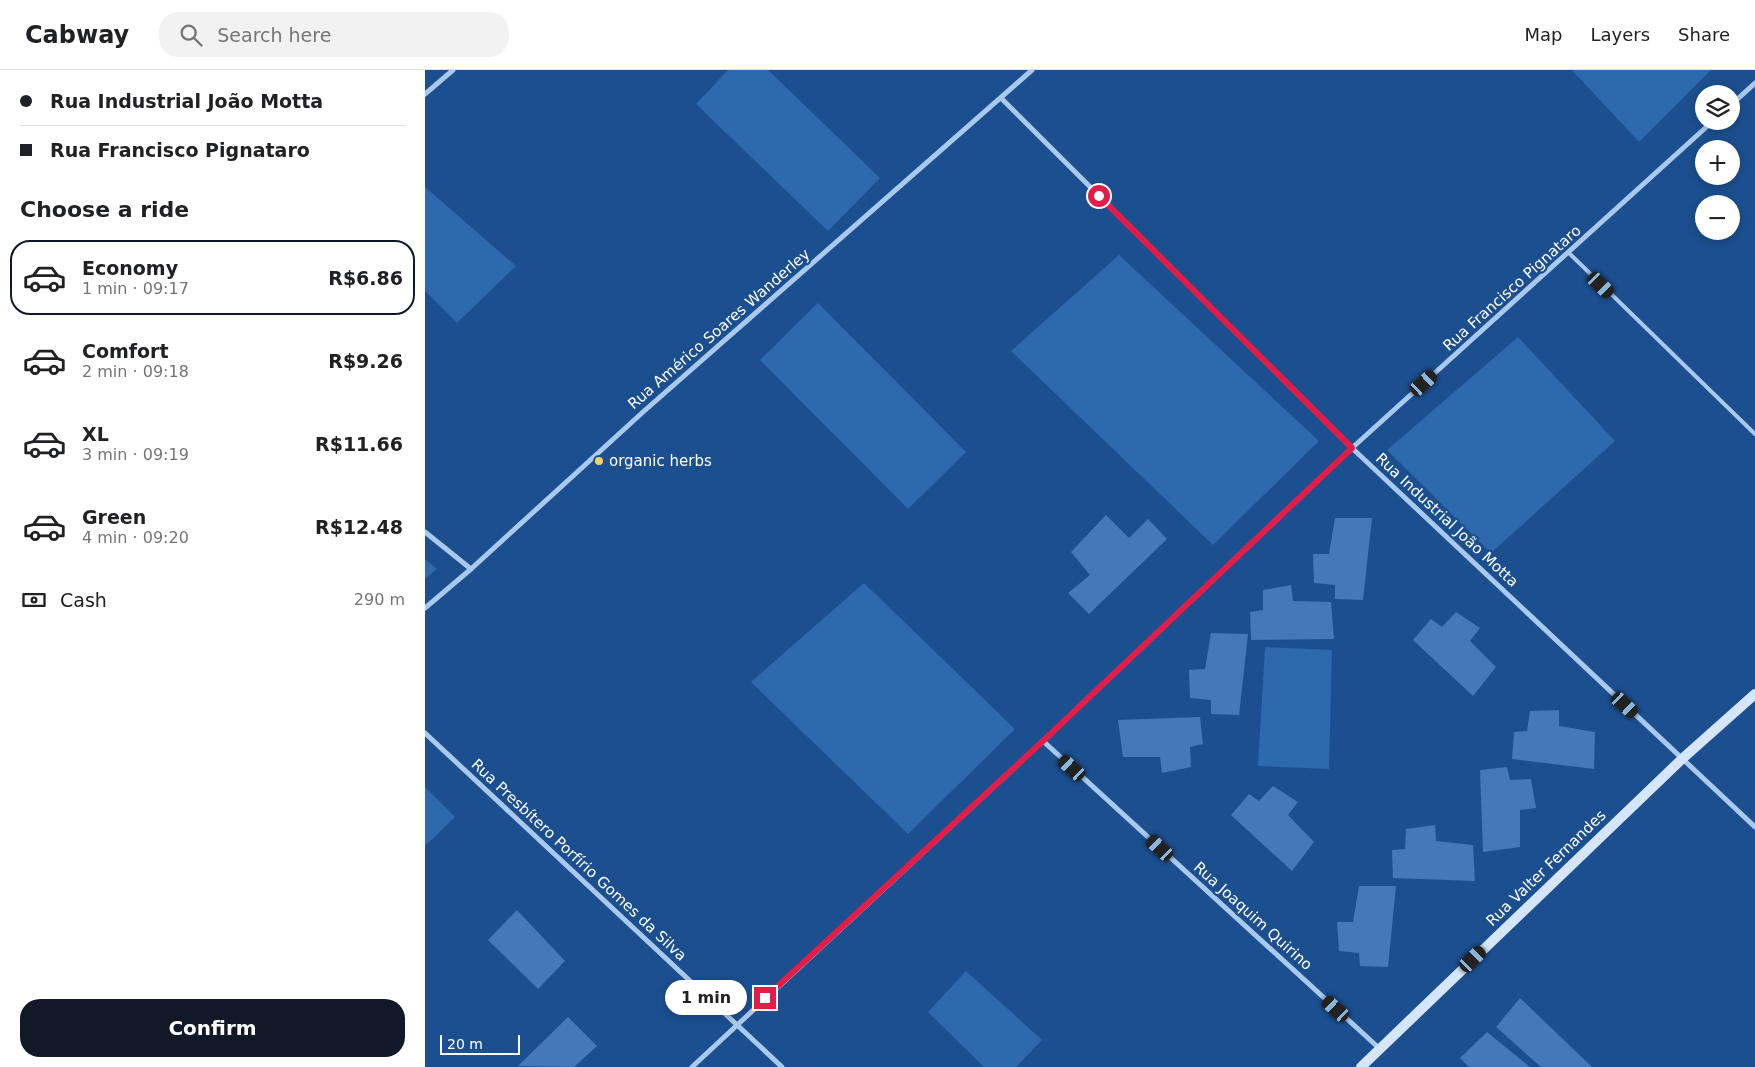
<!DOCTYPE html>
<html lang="en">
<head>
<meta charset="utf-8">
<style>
  body { margin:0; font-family:"DejaVu Sans",sans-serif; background:#f2f2f2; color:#202124; height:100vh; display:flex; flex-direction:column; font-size:19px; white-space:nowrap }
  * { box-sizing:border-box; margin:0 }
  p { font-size:16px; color:#757577 }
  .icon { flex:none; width:28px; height:28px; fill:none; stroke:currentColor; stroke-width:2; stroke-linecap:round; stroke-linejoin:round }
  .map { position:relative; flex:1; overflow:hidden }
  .panel { display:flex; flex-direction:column; background:#fff; width:425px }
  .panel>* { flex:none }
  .guide { display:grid; align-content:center; height:110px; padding:0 20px; background:#fff }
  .tools { position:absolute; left:1270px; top:15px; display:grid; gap:10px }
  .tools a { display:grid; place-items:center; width:45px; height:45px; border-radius:50%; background:#fff; box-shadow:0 2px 8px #0003; font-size:25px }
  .scale { position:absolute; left:15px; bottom:12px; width:80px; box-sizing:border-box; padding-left:5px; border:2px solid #fff; border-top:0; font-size:14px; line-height:18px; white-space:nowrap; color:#fff; -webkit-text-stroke:4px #1b4f8f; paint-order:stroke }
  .end { position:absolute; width:22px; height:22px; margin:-11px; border:6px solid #e11d48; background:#fff; box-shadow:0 0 0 2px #fff }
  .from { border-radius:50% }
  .bubble { position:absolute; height:35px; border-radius:18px; background:#fff; box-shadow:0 2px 8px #0003; font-size:16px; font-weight:700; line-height:35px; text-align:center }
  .car { position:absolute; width:15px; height:30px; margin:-15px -8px; border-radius:6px; box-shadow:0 0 4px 1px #0007; background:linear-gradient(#222 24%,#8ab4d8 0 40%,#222 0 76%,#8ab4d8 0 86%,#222 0) }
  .guide b { display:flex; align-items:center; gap:18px; height:48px; font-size:19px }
  .guide b+b { border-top:1px solid #e0e0e0 }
  .guide i { width:12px; height:12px; background:#202124 }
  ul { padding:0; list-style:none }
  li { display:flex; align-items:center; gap:15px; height:75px; margin:0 10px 8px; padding:0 10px; border:2px solid transparent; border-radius:20px }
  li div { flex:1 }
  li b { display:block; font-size:19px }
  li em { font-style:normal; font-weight:700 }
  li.on { border-color:#111827 }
  li>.icon { width:45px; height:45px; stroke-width:1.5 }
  h2 { padding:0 20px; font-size:22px; line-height:60px }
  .pay { display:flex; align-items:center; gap:12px; height:55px; padding:0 20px; font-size:19px }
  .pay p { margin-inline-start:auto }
  .cta { display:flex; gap:10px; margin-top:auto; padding:10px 20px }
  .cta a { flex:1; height:58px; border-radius:20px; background:#111827; color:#fff; font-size:20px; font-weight:700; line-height:58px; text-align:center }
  header { display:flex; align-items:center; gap:30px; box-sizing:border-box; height:70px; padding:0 25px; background:#fff; border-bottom:1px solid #e0e0e0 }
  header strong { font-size:24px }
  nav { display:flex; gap:28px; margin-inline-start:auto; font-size:18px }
  .search { width:350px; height:45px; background:#f2f2f2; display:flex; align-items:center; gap:12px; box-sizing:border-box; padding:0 18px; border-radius:20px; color:#757577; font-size:19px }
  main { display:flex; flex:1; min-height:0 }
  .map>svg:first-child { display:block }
  .green { fill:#2e69ad }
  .building { fill:#4478b7 }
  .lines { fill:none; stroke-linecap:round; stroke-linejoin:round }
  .lane { stroke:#a9c9ee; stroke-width:4 }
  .street { stroke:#a9c9ee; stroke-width:5 }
  .secondary { stroke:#d6e6fa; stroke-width:10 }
  .route { stroke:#e11d48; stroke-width:6 }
  .poi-dot { fill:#ffd166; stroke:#1b4f8f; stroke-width:2 }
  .labels { text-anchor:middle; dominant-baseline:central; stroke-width:4.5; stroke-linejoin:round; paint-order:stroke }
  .street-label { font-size:15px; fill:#fff; stroke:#1b4f8f }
  .poi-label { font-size:15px; fill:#fff; stroke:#1b4f8f; text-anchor:start }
</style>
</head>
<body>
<header>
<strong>Cabway</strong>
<div class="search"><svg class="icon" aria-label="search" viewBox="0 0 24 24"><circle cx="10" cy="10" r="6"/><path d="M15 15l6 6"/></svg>Search here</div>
<nav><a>Map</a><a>Layers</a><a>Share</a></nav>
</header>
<main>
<section class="panel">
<div class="guide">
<b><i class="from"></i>Rua Industrial João Motta</b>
<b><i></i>Rua Francisco Pignataro</b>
</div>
<h2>Choose a ride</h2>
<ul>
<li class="on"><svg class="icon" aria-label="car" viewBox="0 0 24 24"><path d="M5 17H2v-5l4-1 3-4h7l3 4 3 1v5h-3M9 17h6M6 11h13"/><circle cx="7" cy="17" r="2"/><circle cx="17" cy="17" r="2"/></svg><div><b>Economy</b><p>1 min · 09:17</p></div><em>R$6.86</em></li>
<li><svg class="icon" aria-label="car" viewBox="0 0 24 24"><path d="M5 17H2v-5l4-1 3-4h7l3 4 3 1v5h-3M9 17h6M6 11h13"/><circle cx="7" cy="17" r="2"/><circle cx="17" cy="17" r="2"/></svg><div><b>Comfort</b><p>2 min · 09:18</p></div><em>R$9.26</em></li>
<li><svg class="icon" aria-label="car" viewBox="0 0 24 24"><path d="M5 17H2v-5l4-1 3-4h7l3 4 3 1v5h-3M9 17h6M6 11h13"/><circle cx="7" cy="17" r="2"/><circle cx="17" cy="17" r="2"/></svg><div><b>XL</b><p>3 min · 09:19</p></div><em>R$11.66</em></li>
<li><svg class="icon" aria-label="car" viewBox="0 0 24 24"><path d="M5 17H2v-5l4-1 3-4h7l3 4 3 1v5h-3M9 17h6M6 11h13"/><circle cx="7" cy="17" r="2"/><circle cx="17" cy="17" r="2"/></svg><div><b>Green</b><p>4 min · 09:20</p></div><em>R$12.48</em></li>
</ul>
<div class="pay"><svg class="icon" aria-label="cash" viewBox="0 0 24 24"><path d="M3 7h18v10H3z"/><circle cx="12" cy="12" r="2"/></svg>Cash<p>290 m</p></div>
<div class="cta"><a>Confirm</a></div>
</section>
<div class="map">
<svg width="1330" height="997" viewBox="0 0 1330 997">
  <rect width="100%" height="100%" fill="#1b4f8f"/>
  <g class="green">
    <path d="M303 0H343L455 108 403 161 271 34Z"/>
    <path d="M1147 0H1286L1214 72Z"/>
    <path d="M0 117 91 196 32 253 0 221Z"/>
    <path d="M694 185 894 371 788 475 586 281Z"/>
    <path d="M393 233 541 382 483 439 335 290Z"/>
    <path d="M1093 267 1190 371 1066 483 962 380Z"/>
    <path d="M0 489 12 499 0 509Z"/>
    <path d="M439 513 590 659 483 764 326 612Z"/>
    <path d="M840 577 907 580 904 699 833 696Z"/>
    <path d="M0 717 30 747 0 776Z"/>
    <path d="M541 901 617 970 591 997H559L503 942Z"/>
  </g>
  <g class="building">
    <path d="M681 445 704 468 723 449 742 469 664 544 643 523 665 505 646 482Z"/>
    <path d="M910 448H947L938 530 910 529V515L889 513 888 484H904Z"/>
    <path d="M866 515 868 531 906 532 909 569 826 570 825 542 838 540V520Z"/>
    <path d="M1031 542 1055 558 1045 571 1071 597 1048 626 988 570 1006 549 1017 557Z"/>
    <path d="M786 563 823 564 814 645 786 644V630L765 628 764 600 780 599Z"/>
    <path d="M1134 640V656L1170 662 1169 699 1087 689 1089 662 1102 661 1105 641Z"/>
    <path d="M775 647 778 674 765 677 766 697 737 703 735 687H698L693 650Z"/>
    <path d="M1082 697 1085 710 1106 709 1111 738 1095 740V777L1058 782 1055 700Z"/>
    <path d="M848 716 873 732 863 745 889 772 867 801 806 745 824 724 834 731Z"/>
    <path d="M1010 755 1011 771 1048 775 1050 811 968 808 967 780 980 779 981 759Z"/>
    <path d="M934 816H971L963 897 935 896 934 883 914 881 912 852H928Z"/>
    <path d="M92 840 140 891 113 919 63 870Z"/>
    <path d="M1095 928 1167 997H1116L1071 957Z"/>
    <path d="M143 947 172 976 149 997 93 996Z"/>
    <path d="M1062 962 1105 997H1044L1035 988Z"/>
  </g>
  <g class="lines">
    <path class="lane" d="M1144 183 1330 364"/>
    <g class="street">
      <path d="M0 24 28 0"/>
      <path d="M576 28 927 378 1330 757"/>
      <path d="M1306 35 1330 13"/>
      <path d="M0 462 46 499"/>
      <path d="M0 538 46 499 218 342 607 0"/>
      <path d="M0 663 357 997"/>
      <path d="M618 671 955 979"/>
      <path d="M267 997 618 671 927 378 1288 51"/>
    </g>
    <path class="secondary" d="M936 997 1257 689 1330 624"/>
  </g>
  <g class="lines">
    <path class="route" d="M340 928 618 671 927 378 674 126"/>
  </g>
  <circle class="poi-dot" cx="174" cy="391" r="5"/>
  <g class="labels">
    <g class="street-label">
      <text transform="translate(1087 218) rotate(-42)">Rua Francisco Pignataro</text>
      <text transform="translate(294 259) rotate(-41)">Rua Américo Soares Wanderley</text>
      <text transform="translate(1022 450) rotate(43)">Rua Industrial João Motta</text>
      <text transform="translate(154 790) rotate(43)">Rua Presbítero Porfírio Gomes da Silva</text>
      <text transform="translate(1121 798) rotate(-44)">Rua Valter Fernandes</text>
      <text transform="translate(828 846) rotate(42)">Rua Joaquim Quirino</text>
    </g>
    <g class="poi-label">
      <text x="184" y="391">organic herbs</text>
    </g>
  </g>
</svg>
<div class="tools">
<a><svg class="icon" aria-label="layers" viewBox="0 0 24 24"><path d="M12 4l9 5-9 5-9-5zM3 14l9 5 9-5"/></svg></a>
<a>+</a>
<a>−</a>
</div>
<div class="scale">20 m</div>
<i class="end from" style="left:674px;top:126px"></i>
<i class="end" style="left:340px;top:928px"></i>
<div class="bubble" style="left:240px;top:910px;width:82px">1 min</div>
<i class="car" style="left:1176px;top:215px;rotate:134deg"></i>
<i class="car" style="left:999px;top:313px;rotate:48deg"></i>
<i class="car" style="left:1200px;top:635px;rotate:133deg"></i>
<i class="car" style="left:647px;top:698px;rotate:312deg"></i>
<i class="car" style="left:735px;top:778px;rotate:313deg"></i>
<i class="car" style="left:1048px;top:889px;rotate:46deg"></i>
<i class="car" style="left:911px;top:939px;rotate:312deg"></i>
</div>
</main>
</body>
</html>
